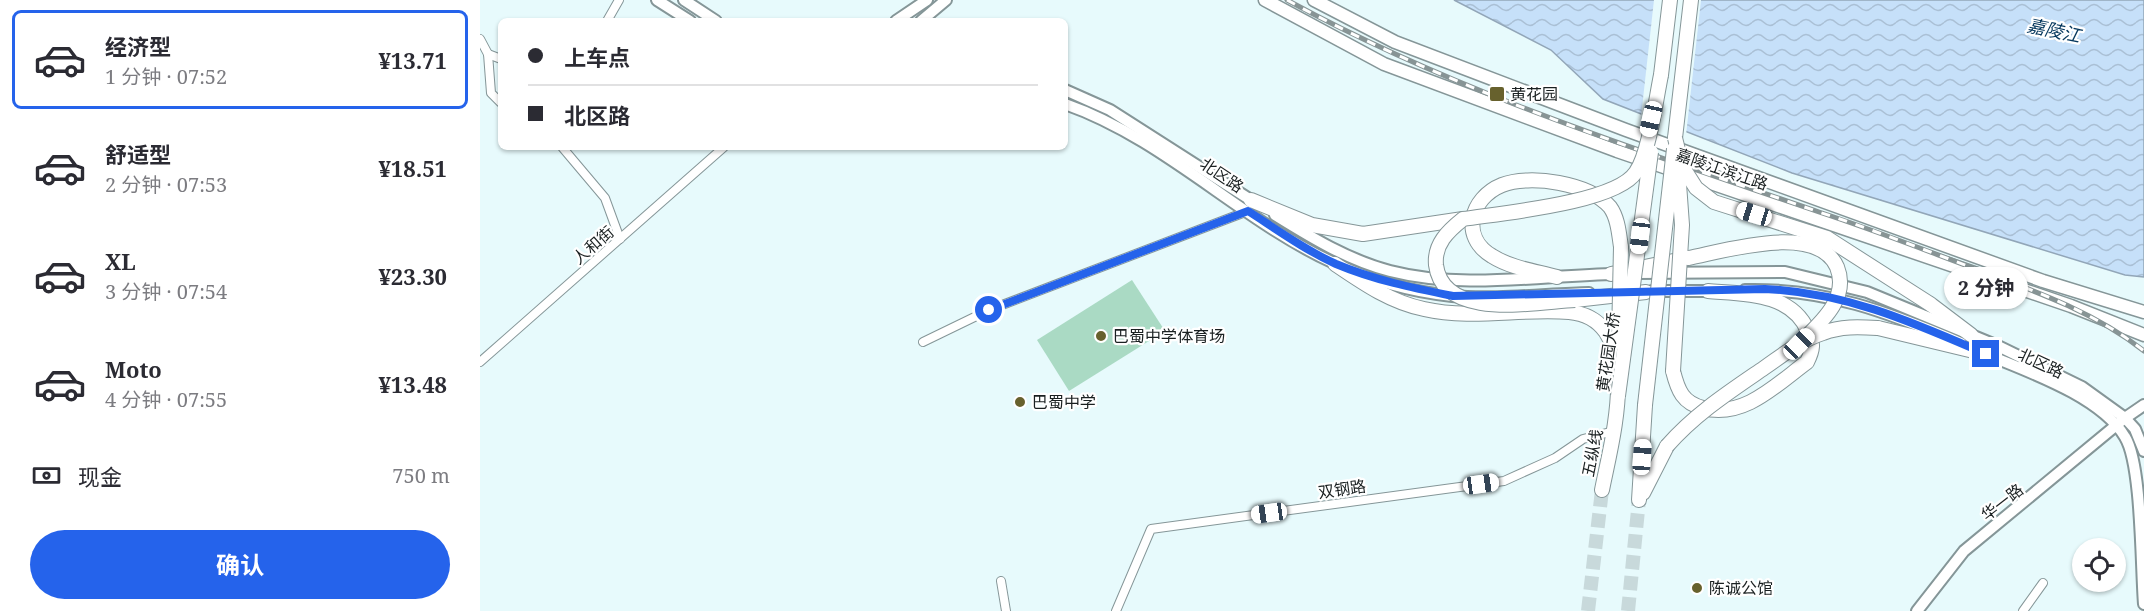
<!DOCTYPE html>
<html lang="zh">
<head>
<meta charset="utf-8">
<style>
  body { margin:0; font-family:"Noto Serif","Noto Sans SC",serif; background:#f7f7f7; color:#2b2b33; height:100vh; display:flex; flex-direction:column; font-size:22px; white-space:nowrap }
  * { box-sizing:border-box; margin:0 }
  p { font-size:20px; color:#7c7c81 }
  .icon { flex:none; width:33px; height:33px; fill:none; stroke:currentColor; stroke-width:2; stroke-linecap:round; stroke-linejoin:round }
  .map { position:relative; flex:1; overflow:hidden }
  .side { display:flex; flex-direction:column; background:#fff; width:480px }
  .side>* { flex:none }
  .guide { position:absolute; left:18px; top:18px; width:570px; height:132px; border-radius:9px; box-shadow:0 2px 4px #0004; display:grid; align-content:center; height:132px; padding:0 30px; background:#fff }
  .controls { position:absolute; left:1592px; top:538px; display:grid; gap:12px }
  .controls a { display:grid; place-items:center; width:54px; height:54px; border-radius:50%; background:#fff; box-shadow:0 2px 4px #0004; font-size:30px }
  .end { position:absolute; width:27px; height:27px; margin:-14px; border:8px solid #2563eb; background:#fff; box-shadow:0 0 0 3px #fff }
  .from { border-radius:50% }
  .bubble { position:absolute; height:42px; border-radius:21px; background:#fff; box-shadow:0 2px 4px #0004; font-size:20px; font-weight:700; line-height:42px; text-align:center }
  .car { position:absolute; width:18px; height:36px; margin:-18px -9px; border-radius:8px; box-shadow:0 0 4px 2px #0007; background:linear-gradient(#fff 24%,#345 0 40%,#fff 0 76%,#345 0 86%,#fff 0) }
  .guide b { display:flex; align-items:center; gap:21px; height:57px; font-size:22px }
  .guide b+b { border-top:2px solid #e1e1e2 }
  .guide i { width:15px; height:15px; background:#2b2b33 }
  ul { padding:10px 0 0; list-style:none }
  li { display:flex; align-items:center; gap:18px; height:99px; margin:0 12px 9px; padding:0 18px; border:3px solid transparent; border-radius:9px }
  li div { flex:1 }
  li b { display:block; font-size:22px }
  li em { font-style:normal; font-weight:700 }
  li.active { border-color:#2563eb }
  li>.icon { width:54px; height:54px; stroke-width:1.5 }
  .pay { display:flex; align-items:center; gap:15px; height:66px; padding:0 30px; font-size:22px }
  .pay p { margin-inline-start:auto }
  .cta { display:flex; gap:12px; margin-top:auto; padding:12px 30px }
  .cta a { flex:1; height:69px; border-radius:36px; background:#2563eb; color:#fff; font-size:24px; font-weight:700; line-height:69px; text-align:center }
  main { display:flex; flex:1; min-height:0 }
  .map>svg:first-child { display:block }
  .grass { fill:#aadac4 }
  .water { fill:url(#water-waves); stroke:#92a6b8; stroke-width:1.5 }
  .pier { fill:#e7fafc }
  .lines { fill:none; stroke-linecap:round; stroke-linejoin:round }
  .highway-tunnel { stroke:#c8d9db; stroke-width:14; stroke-dasharray:14 7; stroke-linecap:butt }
  .street-casing { stroke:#859698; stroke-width:10 }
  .secondary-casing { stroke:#859698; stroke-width:14 }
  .primary-casing { stroke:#859698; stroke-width:15 }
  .highway-casing { stroke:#859698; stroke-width:16 }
  .street { stroke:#fff; stroke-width:8 }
  .secondary { stroke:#fff; stroke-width:10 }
  .primary { stroke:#fff; stroke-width:12 }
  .highway { stroke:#fff; stroke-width:14 }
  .rail-casing { stroke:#879495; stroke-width:5 }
  .rail { stroke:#fff; stroke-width:3; stroke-dasharray:9; stroke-linecap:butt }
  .highway-bridge-casing { stroke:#859698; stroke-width:16; stroke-linecap:butt }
  .highway-bridge { stroke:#fff; stroke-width:14 }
  .route { stroke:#2563eb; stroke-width:8 }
  .poi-dot { fill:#67612d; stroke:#fff; stroke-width:2 }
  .labels { text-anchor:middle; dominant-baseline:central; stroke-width:4.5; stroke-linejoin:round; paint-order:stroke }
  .poi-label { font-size:16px; fill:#1a2021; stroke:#fff; text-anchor:start }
  .street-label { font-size:16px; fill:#1a2021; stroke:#fff }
  .water-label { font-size:18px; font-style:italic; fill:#05375d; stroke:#fff }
</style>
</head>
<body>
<main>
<section class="side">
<ul>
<li class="active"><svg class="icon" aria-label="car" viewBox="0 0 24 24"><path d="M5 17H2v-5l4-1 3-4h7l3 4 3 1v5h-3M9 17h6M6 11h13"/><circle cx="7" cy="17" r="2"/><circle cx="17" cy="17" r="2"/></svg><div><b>经济型</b><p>1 分钟 · 07:52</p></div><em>¥13.71</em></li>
<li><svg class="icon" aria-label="car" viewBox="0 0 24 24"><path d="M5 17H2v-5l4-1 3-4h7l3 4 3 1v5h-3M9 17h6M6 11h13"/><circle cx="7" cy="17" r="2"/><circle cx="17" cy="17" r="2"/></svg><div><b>舒适型</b><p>2 分钟 · 07:53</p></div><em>¥18.51</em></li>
<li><svg class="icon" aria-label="car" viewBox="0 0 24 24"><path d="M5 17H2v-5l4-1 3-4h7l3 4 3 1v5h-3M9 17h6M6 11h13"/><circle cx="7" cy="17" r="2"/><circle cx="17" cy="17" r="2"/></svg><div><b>XL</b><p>3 分钟 · 07:54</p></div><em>¥23.30</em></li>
<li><svg class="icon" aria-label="car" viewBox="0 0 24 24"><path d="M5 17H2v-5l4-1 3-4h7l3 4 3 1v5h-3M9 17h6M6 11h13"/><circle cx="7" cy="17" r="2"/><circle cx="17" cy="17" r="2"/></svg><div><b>Moto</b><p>4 分钟 · 07:55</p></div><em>¥13.48</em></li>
</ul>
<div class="pay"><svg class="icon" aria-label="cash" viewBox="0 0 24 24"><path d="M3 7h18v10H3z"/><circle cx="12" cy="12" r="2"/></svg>现金<p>750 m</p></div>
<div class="cta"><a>确认</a></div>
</section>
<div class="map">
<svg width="1664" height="611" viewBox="0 0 1664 611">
  <defs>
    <pattern id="water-waves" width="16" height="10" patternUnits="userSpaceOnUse" patternTransform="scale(1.5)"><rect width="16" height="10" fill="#c6e0f9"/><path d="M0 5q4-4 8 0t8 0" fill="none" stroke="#aac0d5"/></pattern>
  </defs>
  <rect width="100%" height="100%" fill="#e7fafc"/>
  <path class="grass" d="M652 280 685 331 589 391 557 340Z"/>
  <path class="water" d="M974 0H1664V277L1645 275 1312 173 1123 99 1071 50Z"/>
  <path class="pier" d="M1174 0H1221L1206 135 1161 117Z"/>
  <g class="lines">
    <g class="highway-tunnel">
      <path d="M1108 611 1122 490"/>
      <path d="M1148 611 1159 500"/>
    </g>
    <g class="street-casing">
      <g id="street">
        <path d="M127 21 139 0"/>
        <path d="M0 39 8 54 11 93 21 103"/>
        <path d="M8 54 21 59"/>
        <path d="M82 147 125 198 140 239"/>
        <path d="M443 342 509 310 768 211"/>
        <path d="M0 362 244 147"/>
        <path d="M521 581 526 611"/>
        <path d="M636 611 671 529 1024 481 1075 458 1103 439 1134 431"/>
        <path d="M1543 611 1563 583"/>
      </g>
    </g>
    <g class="secondary-casing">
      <g id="secondary">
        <path d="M177 0 210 21"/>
        <path d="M204 0 236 21"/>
        <path d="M416 21 447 0"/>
        <path d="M441 21 466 0"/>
        <path d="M585 90 630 110 777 204"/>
        <path d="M585 104C685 139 760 220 854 263 890 280 933 292 972 296 1013 300 1067 294 1109 293"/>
        <path d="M795 215C832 238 868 260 910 271 984 290 1062 275 1137 274"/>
        <path d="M1156 273 1305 272 1387 292 1518 346 1602 387 1645 418 1655 429 1664 451"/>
        <path d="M1265 290C1346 288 1408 312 1481 343"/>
        <path d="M1172 291H1235"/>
        <path d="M1501 352C1543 370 1620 395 1645 437 1662 464 1661 567 1664 604"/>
        <path d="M1437 611 1484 551 1645 418 1664 405"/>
      </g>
    </g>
    <g class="primary-casing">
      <g id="primary">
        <path d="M785 0 904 64 1137 151 1591 306 1664 335"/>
        <path d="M834 0 915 42 1146 130 1563 281 1664 312"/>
      </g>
    </g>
    <g class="highway-casing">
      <g id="highway">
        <path d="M1181 75 1190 0"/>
        <path d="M1195 138 1211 0"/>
        <path d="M771 200 832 225 883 234 983 219"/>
        <path d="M855 264C883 283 910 302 944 309 992 320 1041 308 1089 312 1167 319 1131 443 1122 490"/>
        <path d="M1131 274 1208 258"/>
        <path d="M1077 277C1055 271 1031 268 1012 256 980 237 990 198 1022 185 1050 174 1109 183 1130 207 1138 218 1139 234 1141 247"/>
        <path d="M1095 300 1166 292"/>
        <path d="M1450 304 1491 335"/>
        <path d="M1398 328 1506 354"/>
        <path d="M1193 371C1198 391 1203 403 1223 408 1264 419 1297 384 1327 362 1333 350 1334 343 1328 331 1311 292 1264 294 1228 291"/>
        <path d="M1163 493 1187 446"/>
        <path d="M1159 500 1165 405"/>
      </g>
    </g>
    <use href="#street" class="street"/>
    <use href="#secondary" class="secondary"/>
    <use href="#primary" class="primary"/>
    <use href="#highway" class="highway"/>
    <g class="rail-casing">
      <path id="rail" d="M807 0C975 92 1159 150 1339 212 1391 229 1442 249 1493 268 1552 290 1613 311 1664 351"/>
    </g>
    <use href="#rail" class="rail"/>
    <g class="highway-bridge-casing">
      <g id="highway-bridge">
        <path d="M1195 138 1202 166 1216 188 1234 202 1347 238 1450 304"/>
        <path d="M1208 258C1245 251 1337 222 1357 267 1370 299 1339 324 1319 344"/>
        <path d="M1095 300C1055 302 963 321 956 265 954 244 968 231 983 219 1021 213 1136 203 1156 172 1169 154 1176 99 1181 75"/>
        <path d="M1139 338 1141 247"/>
        <path d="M1193 371 1202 225 1198 170"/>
        <path d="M1138 396 1171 152"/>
        <path d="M1165 405 1194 149"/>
        <path d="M1187 446C1215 414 1249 392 1284 368 1303 355 1321 340 1343 333 1361 326 1379 327 1398 328"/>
      </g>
    </g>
    <use href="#highway-bridge" class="highway-bridge"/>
  </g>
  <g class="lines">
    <path class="route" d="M509 310 768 211C796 229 825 250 856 264 894 280 933 288 973 296L1285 289C1368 293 1432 322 1506 354"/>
  </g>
  <g class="poi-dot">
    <rect x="1009" y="86" width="16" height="16" rx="3"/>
    <circle cx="621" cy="336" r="6"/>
    <circle cx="540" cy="402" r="6"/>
    <circle cx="1217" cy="588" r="6"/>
  </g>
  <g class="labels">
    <g class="poi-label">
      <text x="1030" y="94">黄花园</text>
      <text x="633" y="336">巴蜀中学体育场</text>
      <text x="552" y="402">巴蜀中学</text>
      <text x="1229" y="588">陈诚公馆</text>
    </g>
    <g class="street-label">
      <text transform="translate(1242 169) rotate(19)">嘉陵江滨江路</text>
      <text transform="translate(742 175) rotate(34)">北区路</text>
      <text transform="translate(113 245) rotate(-41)">人和街</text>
      <text transform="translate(1128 352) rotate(-82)">黄花园大桥</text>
      <text transform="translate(1561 363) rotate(25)">北区路</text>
      <text transform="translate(1112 453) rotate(-79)">五纵线</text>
      <text transform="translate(862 489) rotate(-8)">双钢路</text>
      <text transform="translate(1522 502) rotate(-38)">华一路</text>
    </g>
    <g class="water-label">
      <text transform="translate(1574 30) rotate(12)">嘉陵江</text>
    </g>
  </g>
</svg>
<div class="controls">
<a><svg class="icon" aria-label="locate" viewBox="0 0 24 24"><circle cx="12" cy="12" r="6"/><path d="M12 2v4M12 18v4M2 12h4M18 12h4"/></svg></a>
</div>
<i class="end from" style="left:509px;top:310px"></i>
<i class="end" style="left:1506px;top:354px"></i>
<div class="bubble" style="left:1464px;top:267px;width:84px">2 分钟</div>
<i class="car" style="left:1171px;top:119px;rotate:193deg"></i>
<i class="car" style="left:1274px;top:214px;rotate:287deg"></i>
<i class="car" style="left:1160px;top:236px;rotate:187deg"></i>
<i class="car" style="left:1319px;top:344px;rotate:45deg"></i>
<i class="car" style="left:1162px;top:457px;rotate:4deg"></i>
<i class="car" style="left:1001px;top:484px;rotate:82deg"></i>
<i class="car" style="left:789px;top:513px;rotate:262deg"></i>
<div class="guide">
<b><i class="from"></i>上车点</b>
<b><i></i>北区路</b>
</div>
</div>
</main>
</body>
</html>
